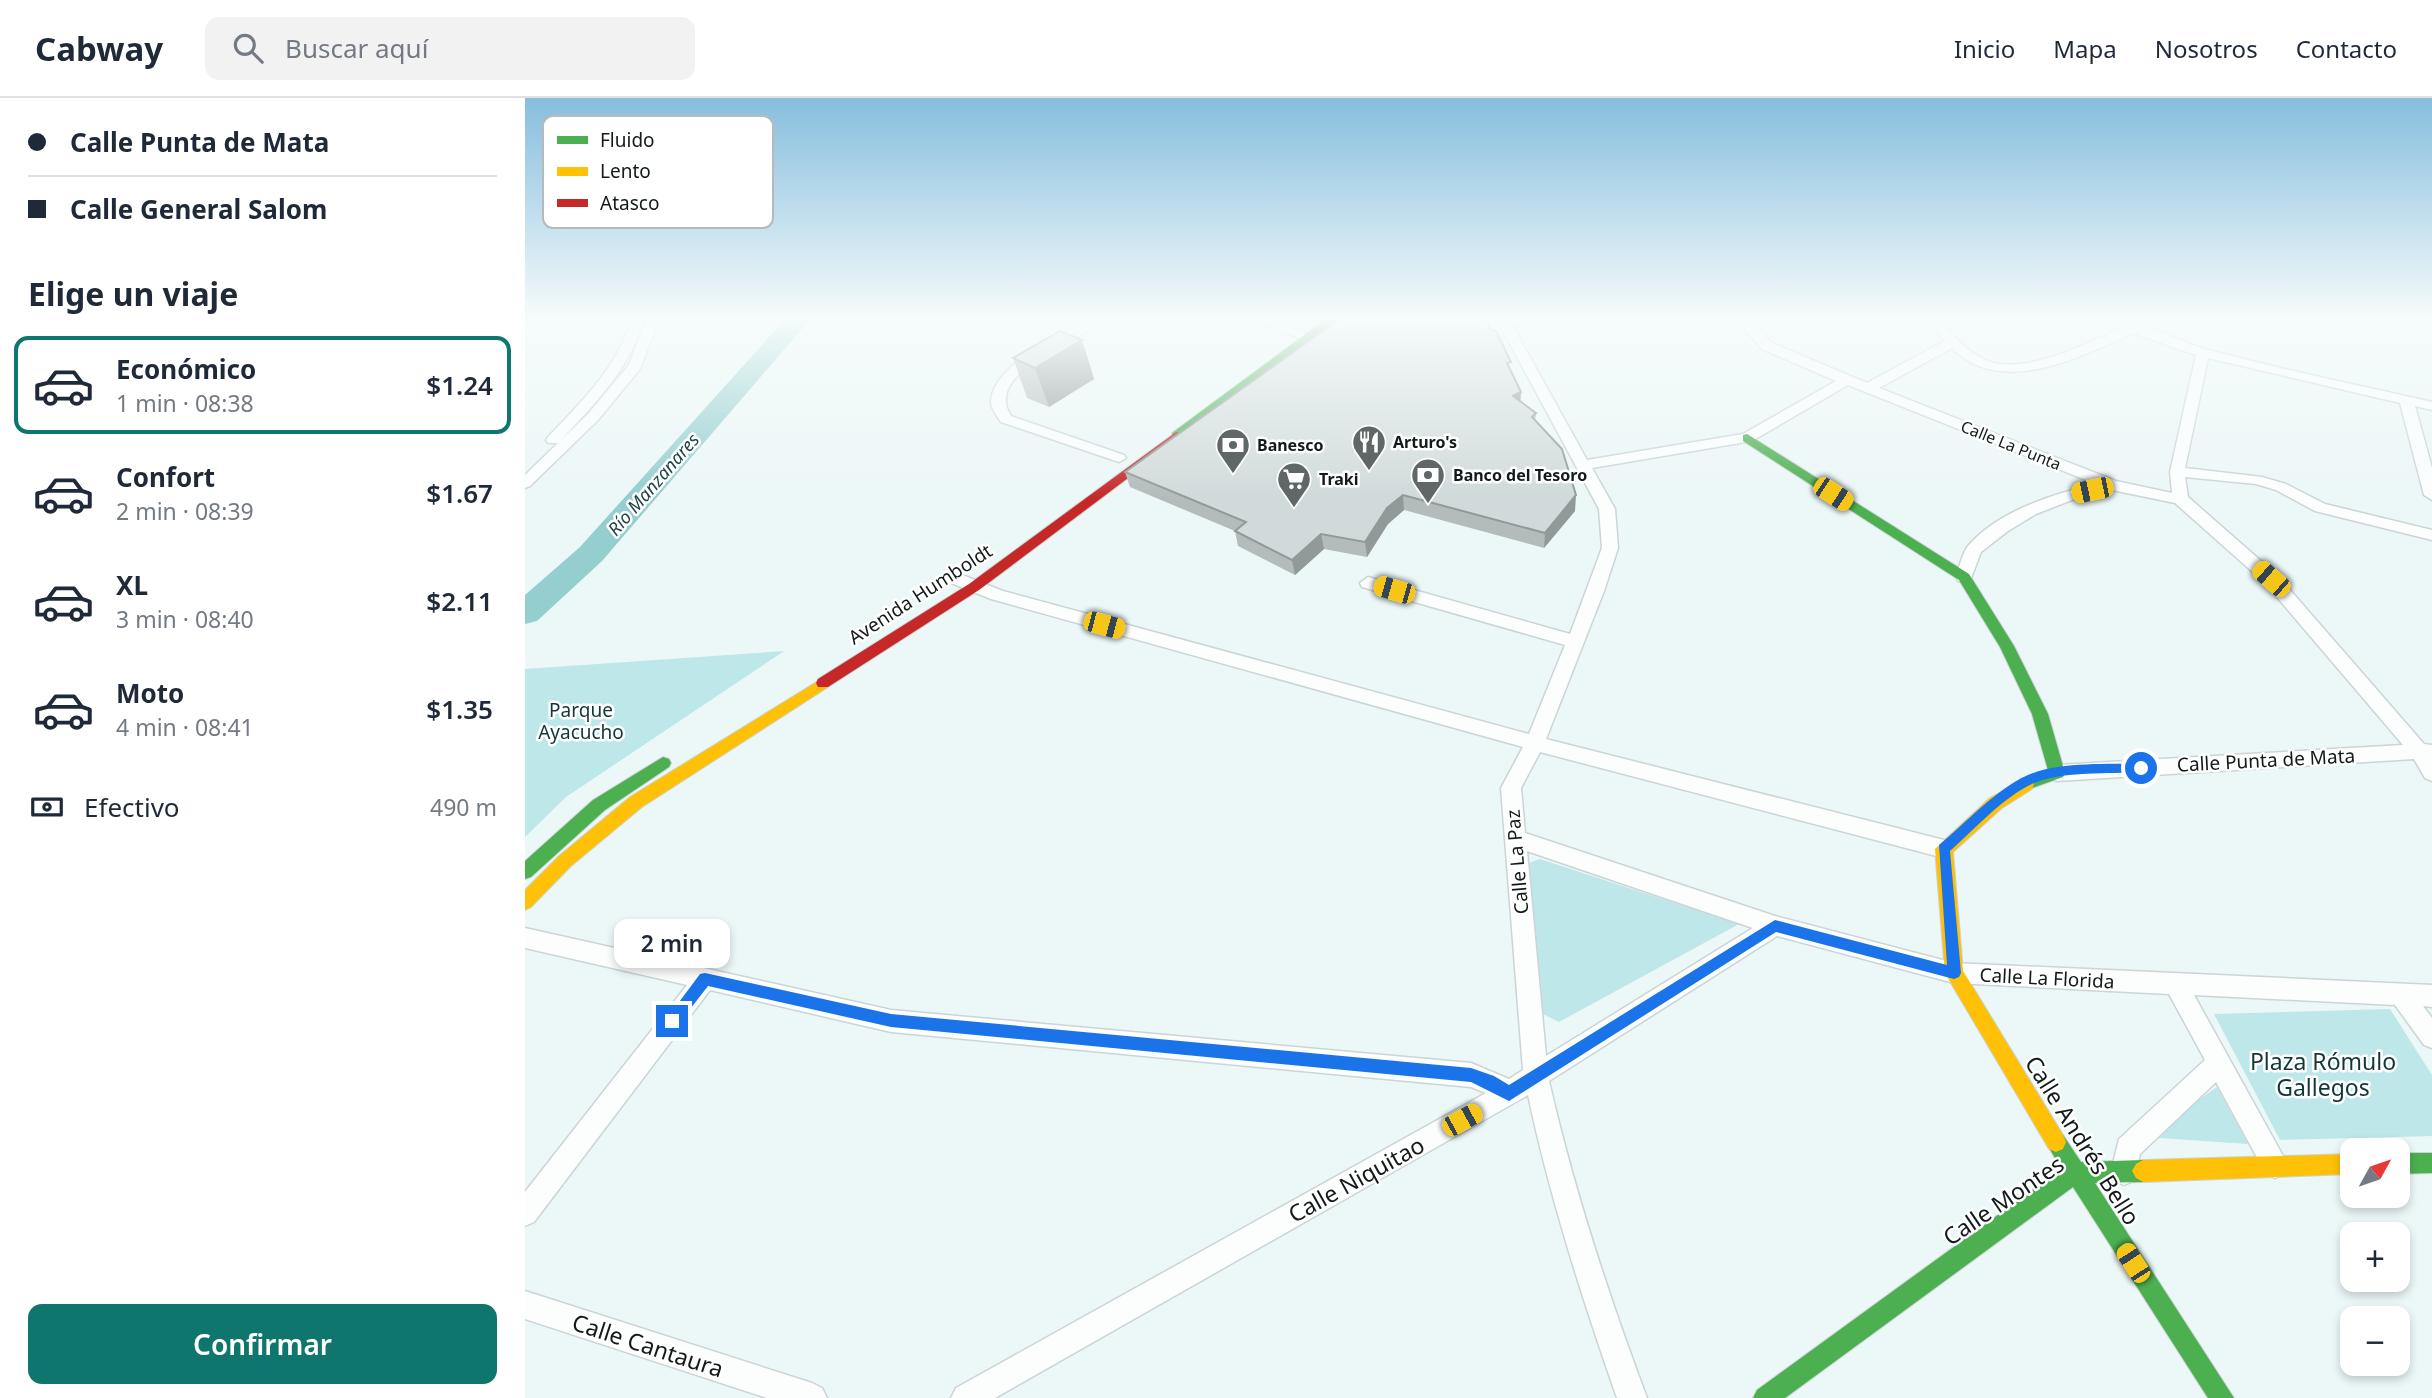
<!DOCTYPE html>
<html lang="es">
<head>
<meta charset="utf-8">
<style>
  body { margin:0; font-family:"Noto Sans",sans-serif; background:#f2f2f3; color:#1f2937; height:100vh; display:flex; flex-direction:column; font-size:26px; white-space:nowrap }
  * { box-sizing:border-box; margin:0 }
  p { font-size:23px; color:#747a83 }
  .icon { flex:none; width:38px; height:38px; fill:none; stroke:currentColor; stroke-width:2; stroke-linecap:round; stroke-linejoin:round }
  .map { position:relative; flex:1; overflow:hidden }
  .drawer { display:flex; flex-direction:column; background:#fff; width:525px }
  .drawer>* { flex:none }
  .hud { display:grid; align-content:center; height:154px; padding:0 28px; background:#fff }
  .needle { width:46px; rotate:50deg }
  .tools { position:absolute; left:1815px; top:1040px; display:grid; gap:14px }
  .tools a { display:grid; place-items:center; width:70px; height:70px; border-radius:14px; background:#fff; box-shadow:0 4px 10px #0003; font-size:35px }
  .end { position:absolute; width:32px; height:32px; margin:-16px; border:9px solid #1a73e8; background:#fff; box-shadow:0 0 0 4px #fff }
  .from { border-radius:50% }
  .bubble { position:absolute; height:49px; border-radius:14px; background:#fff; box-shadow:0 4px 10px #0003; font-size:23px; font-weight:600; line-height:49px; text-align:center }
  .car { position:absolute; width:21px; height:42px; margin:-21px -10px; border-radius:9px; box-shadow:0 0 5px 2px #0007; background:linear-gradient(#f5c518 24%,#345 0 40%,#f5c518 0 76%,#345 0 86%,#f5c518 0) }
  .hud b { display:flex; align-items:center; gap:24px; height:66px; font-size:26px }
  .hud b+b { border-top:2px solid #e0e1e3 }
  .hud i { width:18px; height:18px; background:#1f2937 }
  ul { padding:0; list-style:none }
  li { display:flex; align-items:center; gap:21px; height:98px; margin:0 14px 10px; padding:0 14px; border:4px solid transparent; border-radius:14px }
  li div { flex:1 }
  li b { display:block; font-size:26px }
  li em { font-style:normal; font-weight:600 }
  li.active { border-color:#0f766e }
  li>.icon { width:63px; height:63px; stroke-width:1.5 }
  h2 { padding:0 28px; font-size:32px; line-height:84px }
  .pay { display:flex; align-items:center; gap:18px; height:77px; padding:0 28px; font-size:26px }
  .pay p { margin-inline-start:auto }
  .button { display:flex; gap:14px; margin-top:auto; padding:14px 28px }
  .button a { flex:1; height:80px; border-radius:14px; background:#0f766e; color:#fff; font-size:28px; font-weight:600; line-height:80px; text-align:center }
  header { display:flex; align-items:center; gap:42px; box-sizing:border-box; height:98px; padding:0 35px; background:#fff; border-bottom:2px solid #e0e1e3 }
  header strong { font-size:33px }
  nav { display:flex; gap:38px; margin-inline-start:auto; font-size:24px }
  .search { width:490px; height:63px; background:#f2f2f3; display:flex; align-items:center; gap:18px; box-sizing:border-box; padding:0 24px; border-radius:14px; color:#747a83; font-size:26px }
  main { display:flex; flex:1; min-height:0 }
  .map>svg:first-child { display:block }
  .green { fill:#bde7e8 }
  .lines { fill:none; stroke-linecap:round; stroke-linejoin:round }
  .river { fill:#94cecf; fill-rule:evenodd }
  .street-casing { stroke:#ccd4d5; stroke-width:3 }
  .fast-casing { stroke:#ccd4d5; stroke-width:2 }
  .slow-casing { stroke:#ccd4d5; stroke-width:2 }
  .jam-casing { stroke:#ccd4d5; stroke-width:2 }
  .street { fill:#fcfefe; fill-rule:evenodd }
  .fast { fill:#4caf50; fill-rule:evenodd }
  .slow { fill:#ffc107; fill-rule:evenodd }
  .jam { fill:#c62828; fill-rule:evenodd }
  .wall { fill:#b4bbbb }
  .shaded-wall { fill:#929999 }
  .building { fill:#d1dada; stroke:#929999; stroke-width:2 }
  .route { fill:#1a73e8 }
  .labels { text-anchor:middle; dominant-baseline:central; stroke-width:5; stroke-linejoin:round; paint-order:stroke }
  .far-poi-label { font-size:16px; font-weight:bold; fill:#131a1a; stroke:#fff; text-anchor:start }
  .far-street-label { font-size:16px; fill:#131a1a; stroke:#fff }
  .far-water-label { font-size:18px; font-style:italic; fill:#1f4445; stroke:#fff }
  .street-label { font-size:19px; fill:#131a1a; stroke:#fff }
  .park-label { font-size:19px; fill:#113738; stroke:#fff }
  .near-park-label { font-size:23px; fill:#113738; stroke:#fff }
  .near-street-label { font-size:23px; fill:#131a1a; stroke:#fff }
  .key { fill:#fff; stroke:#b8baba; stroke-width:2 }
  .key-label { font-size:19px; fill:#131a1a }
</style>
</head>
<body>
<header>
<strong>Cabway</strong>
<div class="search"><svg class="icon" aria-label="search" viewBox="0 0 24 24"><circle cx="10" cy="10" r="6"/><path d="M15 15l6 6"/></svg>Buscar aquí</div>
<nav><a>Inicio</a><a>Mapa</a><a>Nosotros</a><a>Contacto</a></nav>
</header>
<main>
<section class="drawer">
<div class="hud">
<b><i class="from"></i>Calle Punta de Mata</b>
<b><i></i>Calle General Salom</b>
</div>
<h2>Elige un viaje</h2>
<ul>
<li class="active"><svg class="icon" aria-label="car" viewBox="0 0 24 24"><path d="M5 17H2v-5l4-1 3-4h7l3 4 3 1v5h-3M9 17h6M6 11h13"/><circle cx="7" cy="17" r="2"/><circle cx="17" cy="17" r="2"/></svg><div><b>Económico</b><p>1 min · 08:38</p></div><em>$1.24</em></li>
<li><svg class="icon" aria-label="car" viewBox="0 0 24 24"><path d="M5 17H2v-5l4-1 3-4h7l3 4 3 1v5h-3M9 17h6M6 11h13"/><circle cx="7" cy="17" r="2"/><circle cx="17" cy="17" r="2"/></svg><div><b>Confort</b><p>2 min · 08:39</p></div><em>$1.67</em></li>
<li><svg class="icon" aria-label="car" viewBox="0 0 24 24"><path d="M5 17H2v-5l4-1 3-4h7l3 4 3 1v5h-3M9 17h6M6 11h13"/><circle cx="7" cy="17" r="2"/><circle cx="17" cy="17" r="2"/></svg><div><b>XL</b><p>3 min · 08:40</p></div><em>$2.11</em></li>
<li><svg class="icon" aria-label="car" viewBox="0 0 24 24"><path d="M5 17H2v-5l4-1 3-4h7l3 4 3 1v5h-3M9 17h6M6 11h13"/><circle cx="7" cy="17" r="2"/><circle cx="17" cy="17" r="2"/></svg><div><b>Moto</b><p>4 min · 08:41</p></div><em>$1.35</em></li>
</ul>
<div class="pay"><svg class="icon" aria-label="cash" viewBox="0 0 24 24"><path d="M3 7h18v10H3z"/><circle cx="12" cy="12" r="2"/></svg>Efectivo<p>490 m</p></div>
<div class="button"><a>Confirmar</a></div>
</section>
<div class="map">
<svg width="1907" height="1300" viewBox="0 0 1907 1300">
  <rect width="100%" height="100%" fill="#ecf7f7"/>
  <g class="green">
    <path d="M259 553 41 699 0 739V571Z"/>
    <path d="M1015 761 1214 826 1034 924 1018 916 1004 765Z"/>
    <path d="M1865 911 1907 977V1038L1755 1042 1689 916Z"/>
    <path d="M1692 989 1723 1046 1620 1039Z"/>
  </g>
  <g class="lines">
    <path class="river" d="M263 218H288L77 463 12 523 0 526V497L55 449Z"/>
    <g class="street-casing">
      <g id="street">
        <path d="M108 218H120C106 270 71 304 36 342L63 316 104 267 123 218H135L115 271 73 322 5 388 0 390V377L33 345H23L21 342 23 339C58 302 93 269 108 218Z"/>
        <path d="M571 218H587C563 240 456 272 486 318L599 357 601 360 594 364 476 324C472 318 467 312 466 305 465 267 542 233 571 218Z"/>
        <path d="M720 218H739L790 239 789 242H779Z"/>
        <path d="M970 218H1046L1040 222 987 227 1062 362 1218 336 1311 283 1237 251 1209 218H1222L1247 245 1342 285 1420 243 1400 218H1413C1426 234 1438 251 1456 260 1494 281 1561 246 1597 230L1578 218C1607 218 1652 244 1684 252 1757 272 1833 287 1907 304V312L1890 308 1907 370V402L1899 397 1875 305 1683 260 1660 370 1737 379 1761 386 1800 406 1907 432V442L1790 413 1751 392 1731 386 1660 379 1663 399 1752 477 1899 646 1907 647V683L1900 680 1889 661 1532 683 1525 680 1522 675 1525 670 1532 667 1878 647 1740 485 1650 405 1587 392 1552 400 1511 416 1483 433 1456 454 1445 483H1433L1431 479C1434 470 1437 456 1443 448 1473 413 1528 396 1571 386L1323 287 1227 343 1067 370 1090 411 1093 450 1079 493 1021 641 1419 742 1426 745 1429 751 1426 757 1419 760 1015 654 996 690 1000 735 1250 818 1429 865 1907 887V909L1898 908 1907 920V950L1899 947 1870 907 1669 897 1763 1067 1759 1076 1750 1080 1741 1076 1691 984 1615 1056 1608 1083 1599 1087 1590 1083 1586 1074 1594 1041 1680 962 1644 896 1429 885 1252 838 1024 983C1049 1092 1083 1196 1122 1300H1092C1057 1200 1025 1100 1003 997L470 1300H426L431 1290 961 995 946 989 366 934 185 892 9 1124 0 1128V1094L162 887 0 850V830L366 912 946 965 984 981 998 972 976 690 998 649 466 501 426 485 424 481 432 475 478 493 1004 636 1040 547 837 489 835 485 843 479 1045 536 1077 450 1074 411ZM1608 235 1671 257 1645 374 1647 395 1591 383 1354 290 1427 250C1476 300 1555 259 1608 235ZM1002 753 1228 830 1021 958Z"/>
        <path d="M0 1193 287 1285 297 1290 302 1300H242L0 1221Z"/>
      </g>
    </g>
    <g class="fast-casing">
      <g id="fast">
        <path d="M805 218H817L655 341H647V335Z"/>
        <path d="M1222 336 1444 476 1489 548 1523 616 1540 675 1538 679 1501 692 1495 691 1493 686 1495 681 1523 672 1507 616 1475 549 1434 482 1218 343V337Z"/>
        <path d="M138 659 144 661 146 665 144 669 80 712 6 779 0 781V763L68 702Z"/>
        <path d="M1531 1034 1538 1037 1556 1064 1618 1062 1625 1066 1629 1073 1625 1080 1618 1084 1570 1085 1709 1300H1683L1548 1089 1260 1300H1228L1232 1292 1536 1071 1521 1044 1524 1037Z"/>
        <path d="M1872 1055H1907V1075L1872 1076Z"/>
      </g>
    </g>
    <g class="slow-casing">
      <g id="slow">
        <path d="M298 580 305 585 303 589 117 709 46 768 6 809 0 812V792L34 758 105 699Z"/>
        <path d="M1501 680 1507 681 1509 686 1507 691 1477 710 1428 754 1438 873 1538 1037 1541 1044 1538 1051 1531 1054 1524 1051 1420 875 1410 751 1465 700Z"/>
        <path d="M1827 1056V1076L1618 1084 1611 1080 1607 1073 1611 1066 1618 1062Z"/>
      </g>
    </g>
    <g class="jam-casing">
      <path id="jam" d="M651 334 655 335V341L454 492 303 589H293L291 585 293 581 444 486Z"/>
    </g>
    <use href="#street" class="street"/>
    <use href="#fast" class="fast"/>
    <use href="#slow" class="slow"/>
    <use href="#jam" class="jam"/>
  </g>
  <g class="wall">
    <path d="M557 242 569 281 524 309 502 300 488 260Z"/>
    <path d="M986 274 996 294 995 303 1011 315 1010 323 1050 413 1019 450 879 412 863 426 842 459 799 451 770 477 713 448 710 433 605 389 600 374Z"/>
  </g>
  <g class="shaded-wall">
    <path d="M557 242 569 281 524 309 510 270Z"/>
    <path d="M996 294 995 309 988 298Z"/>
    <path d="M878 397 879 412 863 426 842 459 840 444 862 410Z"/>
    <path d="M1051 397 1050 413 1019 450 1020 435Z"/>
    <path d="M796 436 799 451 770 477 767 462Z"/>
  </g>
  <g class="building">
    <path d="M819 218H959L965 231 971 233 986 264 982 265 996 294 988 298 1011 315 1007 319 1037 351 1051 397 1020 435 878 397 862 410 840 444 796 436 767 462 710 433 721 424 600 374Z"/>
    <path d="M535 233 557 242 510 270 488 260Z"/>
  </g>
  <linearGradient id="sky" x2="0" y2="1"><stop stop-color="#86bede"/><stop offset="0.55" stop-color="#f6fbfb"/><stop offset="1" stop-color="#f6fbfb" stop-opacity="0"/></linearGradient>
  <rect width="1907" height="400" fill="url(#sky)"/>
  <path class="route" d="M1616 665 1622 670 1616 674C1585 676 1537 673 1509 685 1478 699 1450 731 1425 753L1436 875 1434 879 1429 881 1251 834 984 1003 946 984 366 929 183 888 152 928H142L140 923 175 876 180 875 366 916 946 970 969 978 984 987 1250 822 1422 867 1414 747C1442 724 1470 692 1503 677 1536 663 1581 667 1616 665Z"/>
  <defs>
    <g id="restaurant-pin" transform="scale(1.75)"><path d="M0 17L-7.5 6A9.5 9.5 0 1 1 7.5 6Z" fill="#5f6767" stroke="#fff"/><path d="M-5-6h1v4h1v-4h1v4h1v-4h1v5L-1.5 .5V6h-2V.5L-5-1ZM5-6V6H3V1.5H1.5Q1.5-4 5-6Z" fill="#fff"/></g>
    <g id="bank-pin" transform="scale(1.75)"><path d="M0 17L-7.5 6A9.5 9.5 0 1 1 7.5 6Z" fill="#5f6767" stroke="#fff"/><path d="M-6-4H6V4H-6ZM0-2.3a2.3 2.3 0 1 0 0 4.6a2.3 2.3 0 1 0 0-4.6Z" fill="#fff"/></g>
    <g id="supermarket-pin" transform="scale(1.75)"><path d="M0 17L-7.5 6A9.5 9.5 0 1 1 7.5 6Z" fill="#5f6767" stroke="#fff"/><path d="M-6-5.5h2.5l.6 2H6L4.5 2H-2.5L-4.4-4H-6ZM-1.5 3.2a1.3 1.3 0 1 0 .1 0ZM3 3.2a1.3 1.3 0 1 0 .1 0Z" fill="#fff"/></g>
  </defs>
  <g fill-rule="evenodd">
    <use href="#restaurant-pin" x="844" y="344"/>
    <use href="#bank-pin" x="708" y="347"/>
    <use href="#bank-pin" x="903" y="377"/>
    <use href="#supermarket-pin" x="769" y="381"/>
  </g>
  <g class="labels">
    <g class="far-poi-label">
      <text x="868" y="344">Arturo's</text>
      <text x="732" y="347">Banesco</text>
      <text x="928" y="377">Banco del Tesoro</text>
      <text x="794" y="381">Traki</text>
    </g>
    <g class="far-street-label">
      <text transform="translate(1486 347) rotate(22)">Calle La Punta</text>
    </g>
    <g class="far-water-label">
      <text transform="translate(128 386) rotate(-49)">Río Manzanares</text>
    </g>
    <g class="street-label">
      <text transform="translate(395 496) rotate(-33)">Avenida Humboldt</text>
      <text transform="translate(1741 662) rotate(-3)">Calle Punta de Mata</text>
      <text transform="translate(992 764) rotate(-95)">Calle La Paz</text>
      <text transform="translate(1522 880) rotate(3)">Calle La Florida</text>
    </g>
    <g class="park-label">
      <text x="56" y="612">Parque<tspan x="56" dy="22">Ayacucho</tspan></text>
    </g>
    <g class="near-park-label">
      <text x="1798" y="963">Plaza Rómulo<tspan x="1798" dy="26">Gallegos</tspan></text>
    </g>
    <g class="near-street-label">
      <text transform="translate(1558 1042) rotate(58)">Calle Andrés Bello</text>
      <text transform="translate(831 1081) rotate(-29)">Calle Niquitao</text>
      <text transform="translate(1478 1102) rotate(-34)">Calle Montes</text>
      <text transform="translate(123 1247) rotate(18)">Calle Cantaura</text>
    </g>
  </g>
  <rect x="18" y="18" width="230" height="112" rx="10" class="key"/>
  <rect x="32" y="38" width="31" height="8" fill="#4caf50"/>
  <rect x="32" y="69" width="31" height="9" fill="#ffc107"/>
  <rect x="32" y="101" width="31" height="8" fill="#c62828"/>
  <g class="key-label">
    <text x="75" y="49">Fluido</text>
    <text x="75" y="80">Lento</text>
    <text x="75" y="112">Atasco</text>
  </g>
</svg>
<div class="tools">
<a><svg class="needle" viewBox="-14 -14 28 28"><path d="M0-13l5 13h-10z" fill="#e53935"/><path d="M0 13l5-13h-10z" fill="#747a83"/></svg></a>
<a>+</a>
<a>−</a>
</div>
<i class="end from" style="left:1616px;top:670px"></i>
<i class="end" style="left:147px;top:923px"></i>
<div class="bubble" style="left:89px;top:821px;width:116px">2 min</div>
<i class="car" style="left:1567px;top:392px;rotate:258deg"></i>
<i class="car" style="left:1308px;top:396px;rotate:123deg"></i>
<i class="car" style="left:1746px;top:481px;rotate:311deg"></i>
<i class="car" style="left:869px;top:492px;rotate:286deg"></i>
<i class="car" style="left:579px;top:527px;rotate:105deg"></i>
<i class="car" style="left:937px;top:1022px;rotate:61deg"></i>
<i class="car" style="left:1608px;top:1165px;rotate:327deg"></i>
</div>
</main>
</body>
</html>
